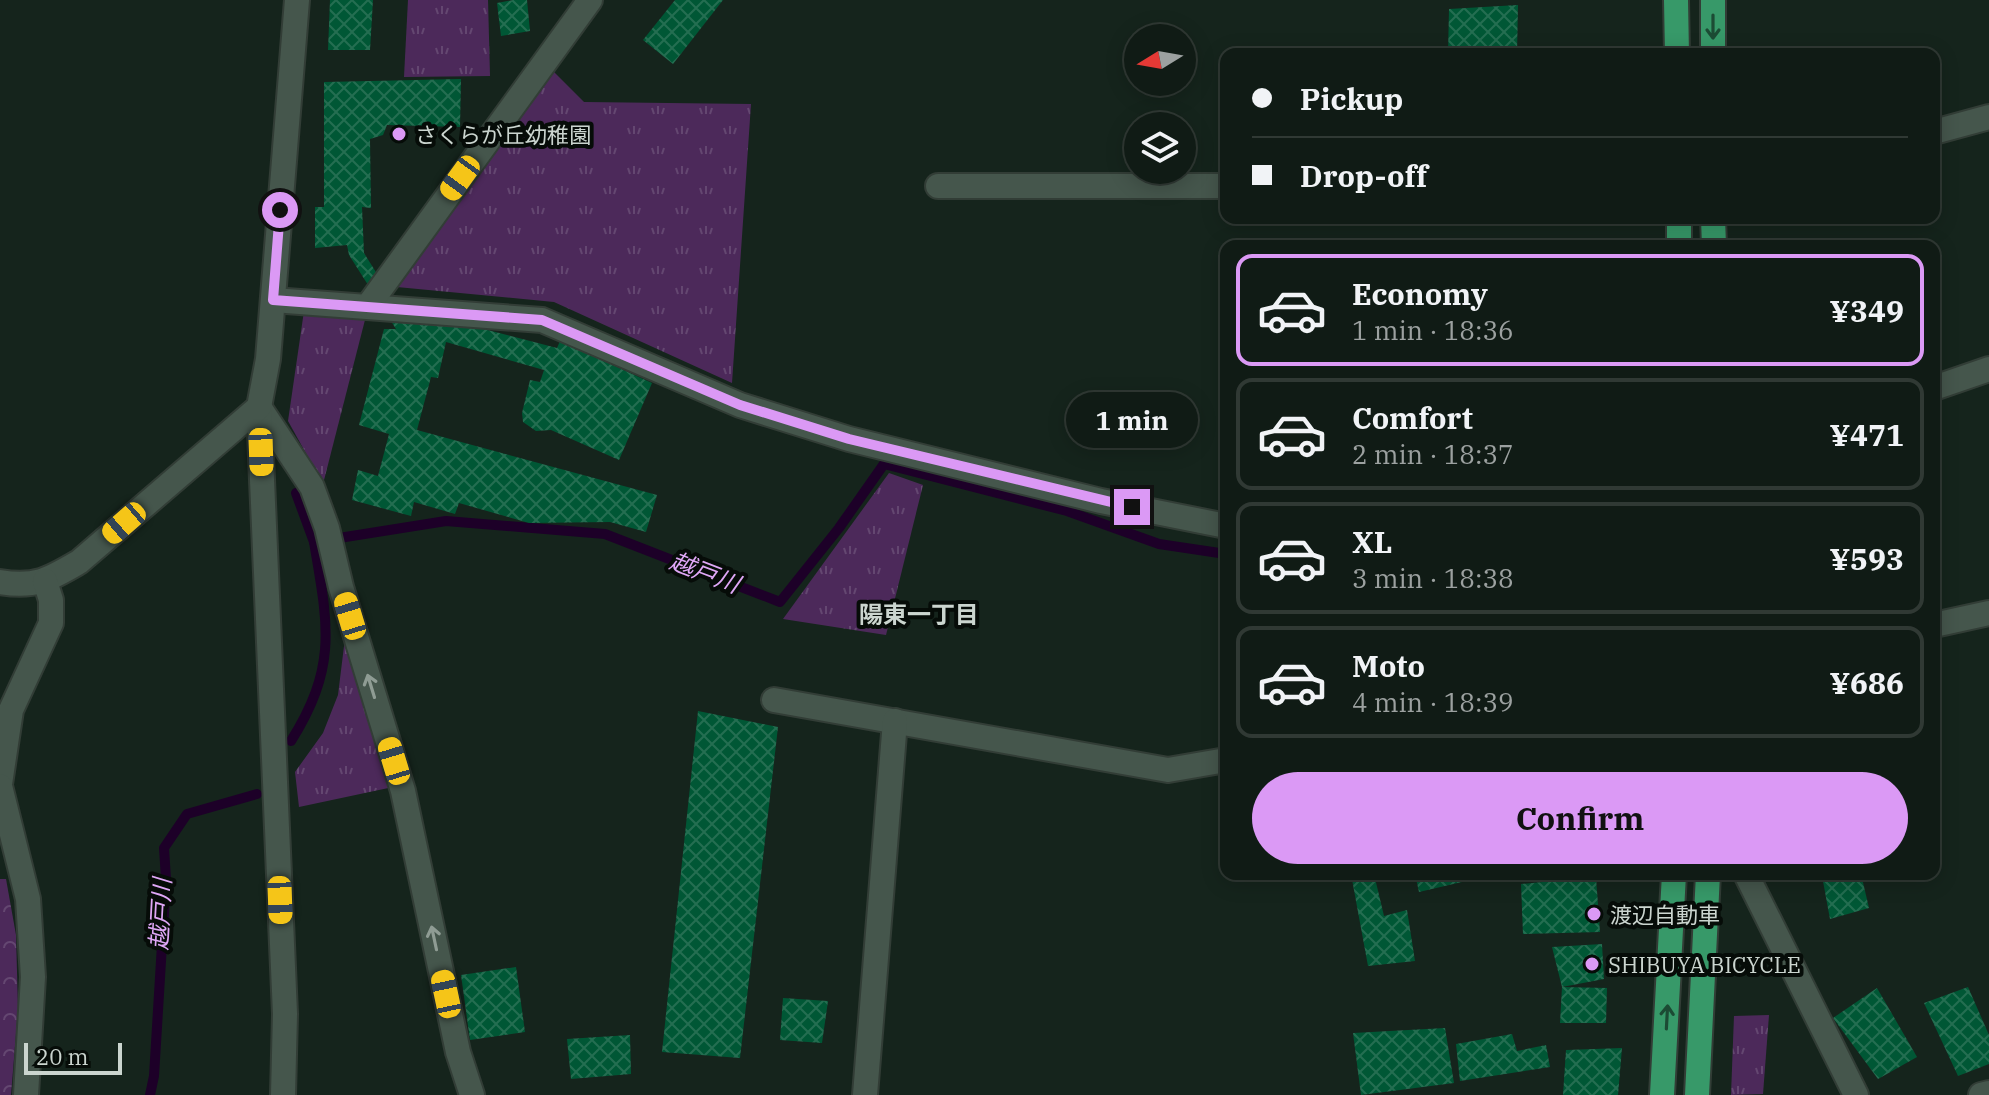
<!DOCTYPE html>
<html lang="en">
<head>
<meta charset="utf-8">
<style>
  body { margin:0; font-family:"IBM Plex Serif","Noto Sans JP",serif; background:#1e2822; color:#f1f3f6; height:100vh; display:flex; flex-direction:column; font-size:30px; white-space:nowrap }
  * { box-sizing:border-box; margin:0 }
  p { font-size:26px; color:#9ca1a0 }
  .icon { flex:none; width:44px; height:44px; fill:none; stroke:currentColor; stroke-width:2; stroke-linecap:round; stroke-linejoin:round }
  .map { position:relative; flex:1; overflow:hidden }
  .side { position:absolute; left:1220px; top:240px; width:720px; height:640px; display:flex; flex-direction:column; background:#101b15; border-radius:16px; box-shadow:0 4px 20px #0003,0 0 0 2px #303934 }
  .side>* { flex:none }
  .banner { position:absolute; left:1220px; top:48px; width:720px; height:176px; border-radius:16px; box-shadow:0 4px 20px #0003,0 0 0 2px #303934; display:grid; align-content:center; height:176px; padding:0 32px; background:#101b15 }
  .needle { width:52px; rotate:259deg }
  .controls { position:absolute; left:1124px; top:24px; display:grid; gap:16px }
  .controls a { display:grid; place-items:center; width:72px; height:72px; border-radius:50%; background:#101b15; box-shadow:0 4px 20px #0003,0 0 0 2px #303934; font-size:40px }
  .scale { position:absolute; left:24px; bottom:20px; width:98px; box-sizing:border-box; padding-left:8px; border:4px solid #cbd5cf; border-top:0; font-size:22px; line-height:28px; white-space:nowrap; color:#cbd5cf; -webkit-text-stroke:6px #060c08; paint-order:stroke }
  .end { position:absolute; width:36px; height:36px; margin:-18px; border:10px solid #db99f5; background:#111; box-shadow:0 0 0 4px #111 }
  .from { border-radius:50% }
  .bubble { position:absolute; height:56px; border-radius:28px; background:#101b15; box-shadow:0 4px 20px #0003,0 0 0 2px #303934; font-size:26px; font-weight:800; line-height:56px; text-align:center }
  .car { position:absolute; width:24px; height:48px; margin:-24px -12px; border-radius:10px; box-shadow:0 0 6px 2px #0007; background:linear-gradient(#f5c518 24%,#345 0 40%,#f5c518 0 76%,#345 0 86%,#f5c518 0) }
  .banner b { display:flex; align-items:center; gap:28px; height:76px; font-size:30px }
  .banner b+b { border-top:2px solid #303934 }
  .banner i { width:20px; height:20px; background:#f1f3f6 }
  ul { padding:14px 0 0; list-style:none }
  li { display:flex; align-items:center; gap:24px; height:112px; margin:0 16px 12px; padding:0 16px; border:4px solid #303934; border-radius:16px }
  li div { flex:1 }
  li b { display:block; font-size:30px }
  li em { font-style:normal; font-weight:800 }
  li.selected { border-color:#db99f5 }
  li>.icon { width:72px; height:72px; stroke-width:1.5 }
  .action { display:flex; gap:16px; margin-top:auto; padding:16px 32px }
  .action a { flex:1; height:92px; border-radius:48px; background:#db99f5; color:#111; font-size:32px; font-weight:800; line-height:92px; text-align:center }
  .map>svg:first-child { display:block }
  .grass { fill:url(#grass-tufts) }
  .park { fill:url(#park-crowns) }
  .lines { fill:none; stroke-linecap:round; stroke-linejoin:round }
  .stream { stroke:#1d0028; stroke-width:10 }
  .building { fill:url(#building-cross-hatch) }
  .minor-casing { stroke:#323d36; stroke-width:28 }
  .highway-casing { stroke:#323d36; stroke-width:28 }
  .minor { stroke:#45564c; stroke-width:24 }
  .highway { stroke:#379969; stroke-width:24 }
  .oneway { stroke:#1c4b34 }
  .oneway2 { stroke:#8f9c94 }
  .route { stroke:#db99f5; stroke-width:10 }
  .poi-dot { fill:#db99f5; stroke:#060c08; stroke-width:3 }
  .labels { text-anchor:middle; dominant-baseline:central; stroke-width:8; stroke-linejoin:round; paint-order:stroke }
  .poi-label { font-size:22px; fill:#cbd5cf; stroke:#060c08; text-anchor:start }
  .water-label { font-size:24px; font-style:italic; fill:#dfa7f6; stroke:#060c08 }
  .neighbourhood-label { font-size:24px; font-weight:bold; fill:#cbd5cf; stroke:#060c08 }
</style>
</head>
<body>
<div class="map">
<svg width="1989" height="1095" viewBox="0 0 1989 1095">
  <defs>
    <pattern id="grass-tufts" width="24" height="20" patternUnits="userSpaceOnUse" patternTransform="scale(2)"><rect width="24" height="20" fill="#4c295a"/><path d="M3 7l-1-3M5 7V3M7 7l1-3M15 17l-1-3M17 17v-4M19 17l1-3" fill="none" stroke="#644771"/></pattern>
    <pattern id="park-crowns" width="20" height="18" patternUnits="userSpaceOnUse" patternTransform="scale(2)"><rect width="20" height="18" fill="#4c295a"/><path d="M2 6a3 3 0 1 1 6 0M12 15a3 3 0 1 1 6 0" fill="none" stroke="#644771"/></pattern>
    <pattern id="building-cross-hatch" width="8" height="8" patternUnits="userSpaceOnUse" patternTransform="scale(2)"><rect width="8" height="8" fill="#005735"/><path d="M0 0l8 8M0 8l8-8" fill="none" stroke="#246e51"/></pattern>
  </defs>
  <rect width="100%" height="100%" fill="#15241c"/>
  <g class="grass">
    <path d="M408 0H488L490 76 404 77Z"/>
    <path d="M550 68 584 102 751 104 732 383 554 302 397 287Z"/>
    <path d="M304 311 367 312 323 484 288 421Z"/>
    <path d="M889 473 923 485 886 635 783 619Z"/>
    <path d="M346 630 393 787 299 807 295 772 323 733 338 695Z"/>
    <path d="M1769 1015 1763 1094 1731 1095 1734 1016Z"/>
  </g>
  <path class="park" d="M0 879H6L16 935 18 1009 11 1095H0Z"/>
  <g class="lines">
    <g class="stream">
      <path d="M296 493 314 542"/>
      <path d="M291 741C338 666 328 625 314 542L446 521 605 534 780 602 839 528 884 464 1067 511 1159 544 1226 554"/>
      <path d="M150 1095 154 1076 166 879 164 848 187 814 257 794"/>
    </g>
  </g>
  <g class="building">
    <path d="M330 0H373L370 50H328Z"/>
    <path d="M513 0H527L530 31 501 36 497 3Z"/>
    <path d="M675 0H723L673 64 643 40Z"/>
    <path d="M1518 5 1517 54H1448L1449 9Z"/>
    <path d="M461 79 460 127 387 125 383 135 370 139 371 208 362 207 364 253 407 322 464 324 557 348 560 341 652 383 619 460 551 430 536 431 523 422 522 413 530 380 540 382 544 370 446 342 438 378 431 377 417 430 657 495 646 532 610 522 529 523 459 503 455 514 414 502 411 516 352 500 358 470 378 476 389 434 359 425 384 329H396L349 255 347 245 315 248V207H324V82Z"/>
    <path d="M698 711 778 727 740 1058 662 1052Z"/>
    <path d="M1351 874H1374L1384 916 1407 910 1415 961 1368 966Z"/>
    <path d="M1415 874H1461L1462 882 1419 892Z"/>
    <path d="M1830 874H1861L1869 908 1830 919 1822 876Z"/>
    <path d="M1596 877 1600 932 1523 934 1521 884Z"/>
    <path d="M1602 944 1604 979 1562 987 1607 988 1606 1023H1560L1562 987 1552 947Z"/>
    <path d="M516 967 525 1032 470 1040 461 975Z"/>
    <path d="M1968 987 1989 1035V1064L1958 1076 1924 1003Z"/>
    <path d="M1877 988 1917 1057 1878 1079 1833 1018Z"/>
    <path d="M783 998 828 1001 822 1043 780 1040Z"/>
    <path d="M1445 1028 1454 1083 1361 1095 1353 1033Z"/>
    <path d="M1512 1034 1517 1051 1546 1045 1550 1067 1460 1081 1456 1044Z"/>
    <path d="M630 1035 631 1074 571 1079 567 1039Z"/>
    <path d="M1622 1048 1618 1095H1563L1566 1050Z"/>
  </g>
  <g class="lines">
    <g class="minor-casing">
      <g id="minor">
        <path d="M1934 132 1989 117"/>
        <path d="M938 186H1226"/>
        <path d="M273 300 542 320 740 405 849 439 1101 501 1226 526"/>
        <path d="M368 306 590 0"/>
        <path d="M1934 388 1989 369"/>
        <path d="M259 407 312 487 327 528 341 587 403 791 458 1052 472 1095"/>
        <path d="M259 410 285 1014 283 1095"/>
        <path d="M0 582C36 588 50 579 79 562L259 407 268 359 297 0"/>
        <path d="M1934 625 1989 613"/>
        <path d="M774 700 1168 770 1226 760"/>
        <path d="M0 784 11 710 51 623V600L45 581"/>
        <path d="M0 786 28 899 33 977 26 1095"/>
        <path d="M1746 874 1856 1095"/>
        <path d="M865 1095 895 721"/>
        <path d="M1981 1095 1989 1093"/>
      </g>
    </g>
    <g class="highway-casing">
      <g id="highway">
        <path d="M1676 0 1677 54"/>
        <path d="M1713 54V0"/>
        <path d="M1713 218 1714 246"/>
        <path d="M1679 246V218"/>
        <path d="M1662 1095 1674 874"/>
        <path d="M1697 1095 1708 874"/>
      </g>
    </g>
    <use href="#minor" class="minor"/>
    <use href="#highway" class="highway"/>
  </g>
  <defs><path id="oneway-shaft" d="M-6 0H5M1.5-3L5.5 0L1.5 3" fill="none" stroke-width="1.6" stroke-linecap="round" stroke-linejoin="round" transform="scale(2)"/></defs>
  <g class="oneway">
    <use href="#oneway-shaft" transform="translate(1713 27) rotate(90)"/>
    <use href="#oneway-shaft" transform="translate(1667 1017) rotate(-87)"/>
  </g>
  <g class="oneway2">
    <use href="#oneway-shaft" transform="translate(371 686) rotate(-107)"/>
    <use href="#oneway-shaft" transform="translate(434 938) rotate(-102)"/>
  </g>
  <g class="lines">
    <path class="route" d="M280 210 273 300 542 320 740 405 849 439 1132 507"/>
  </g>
  <g class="poi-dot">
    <circle cx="399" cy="134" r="8"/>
    <circle cx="1594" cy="914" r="8"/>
    <circle cx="1592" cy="964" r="8"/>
  </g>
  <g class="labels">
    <g class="poi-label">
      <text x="415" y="134">さくらが丘幼稚園</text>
      <text x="1610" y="914">渡辺自動車</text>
      <text x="1608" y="964">SHIBUYA BICYCLE</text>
    </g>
    <g class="water-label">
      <text transform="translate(705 572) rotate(21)">越戸川</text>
      <text transform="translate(160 914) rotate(-87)">越戸川</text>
    </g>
    <g class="neighbourhood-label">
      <text x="919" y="614">陽東一丁目</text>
    </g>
  </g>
</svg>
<div class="controls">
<a><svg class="needle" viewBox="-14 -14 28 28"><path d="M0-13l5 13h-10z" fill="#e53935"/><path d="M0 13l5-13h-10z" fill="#9ca1a0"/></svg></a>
<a><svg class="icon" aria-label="layers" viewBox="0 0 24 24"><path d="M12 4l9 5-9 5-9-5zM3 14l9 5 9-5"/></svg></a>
</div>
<div class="scale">20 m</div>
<i class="end from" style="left:280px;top:210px"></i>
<i class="end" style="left:1132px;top:507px"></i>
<div class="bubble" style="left:1066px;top:392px;width:132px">1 min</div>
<i class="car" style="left:460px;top:178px;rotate:216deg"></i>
<i class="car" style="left:261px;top:452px;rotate:178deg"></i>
<i class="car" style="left:124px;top:523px;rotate:229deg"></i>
<i class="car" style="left:350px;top:616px;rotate:343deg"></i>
<i class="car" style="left:394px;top:761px;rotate:343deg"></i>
<i class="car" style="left:280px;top:900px;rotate:178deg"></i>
<i class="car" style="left:446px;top:994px;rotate:348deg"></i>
<div class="banner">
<b><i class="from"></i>Pickup</b>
<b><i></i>Drop-off</b>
</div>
<section class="side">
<ul>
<li class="selected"><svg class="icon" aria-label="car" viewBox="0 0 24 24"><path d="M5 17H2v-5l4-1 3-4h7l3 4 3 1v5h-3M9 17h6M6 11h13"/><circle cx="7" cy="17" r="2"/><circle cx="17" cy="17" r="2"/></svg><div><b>Economy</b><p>1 min · 18:36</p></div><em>¥349</em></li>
<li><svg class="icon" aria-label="car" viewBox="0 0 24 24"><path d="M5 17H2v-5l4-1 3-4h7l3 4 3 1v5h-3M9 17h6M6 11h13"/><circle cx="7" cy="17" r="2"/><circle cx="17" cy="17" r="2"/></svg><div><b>Comfort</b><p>2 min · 18:37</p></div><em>¥471</em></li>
<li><svg class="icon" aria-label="car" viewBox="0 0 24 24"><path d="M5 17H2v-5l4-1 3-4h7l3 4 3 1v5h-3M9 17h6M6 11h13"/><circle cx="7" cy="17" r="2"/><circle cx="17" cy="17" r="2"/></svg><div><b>XL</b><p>3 min · 18:38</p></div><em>¥593</em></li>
<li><svg class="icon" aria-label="car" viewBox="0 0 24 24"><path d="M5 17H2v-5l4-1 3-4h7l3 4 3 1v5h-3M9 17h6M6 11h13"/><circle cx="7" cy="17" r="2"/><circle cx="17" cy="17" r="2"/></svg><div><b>Moto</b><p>4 min · 18:39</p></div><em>¥686</em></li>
</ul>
<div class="action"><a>Confirm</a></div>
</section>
</div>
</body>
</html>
